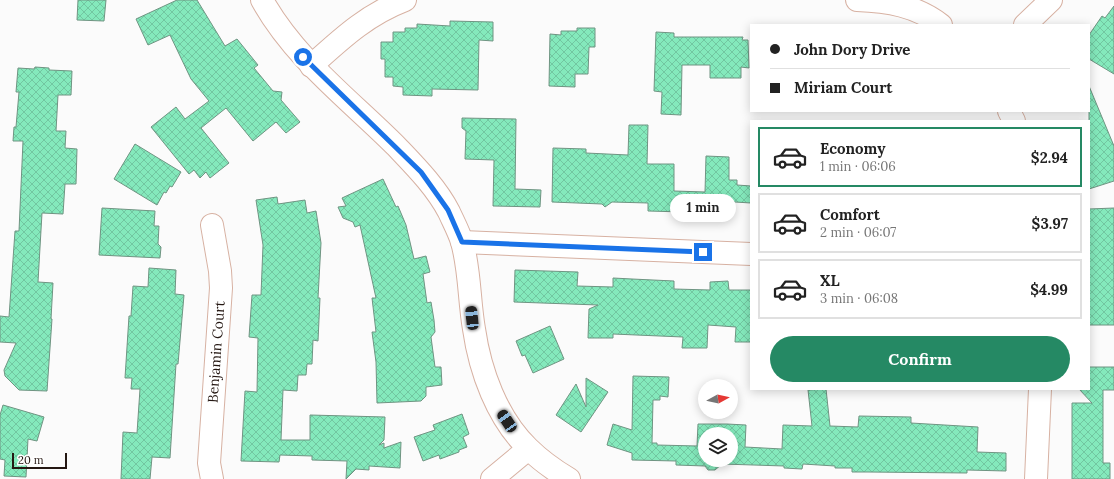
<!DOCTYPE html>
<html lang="en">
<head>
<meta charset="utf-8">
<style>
  body { margin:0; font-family:Lora,serif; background:#f6f6f6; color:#222; height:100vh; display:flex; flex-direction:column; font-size:15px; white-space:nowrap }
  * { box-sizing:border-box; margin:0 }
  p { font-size:13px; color:#767676 }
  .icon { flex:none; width:22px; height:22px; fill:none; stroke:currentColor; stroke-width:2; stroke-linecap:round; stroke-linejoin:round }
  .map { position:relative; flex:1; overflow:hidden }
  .side { position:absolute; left:750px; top:120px; width:340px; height:270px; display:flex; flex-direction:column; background:#fff; border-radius:0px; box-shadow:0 2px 10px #0003 }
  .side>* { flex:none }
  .banner { position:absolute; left:750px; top:24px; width:340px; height:88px; border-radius:0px; box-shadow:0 2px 10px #0003; display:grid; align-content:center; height:88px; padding:0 20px; background:#fff }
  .needle { width:26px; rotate:82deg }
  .buttons { position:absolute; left:698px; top:379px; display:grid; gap:8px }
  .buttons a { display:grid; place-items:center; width:40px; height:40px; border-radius:50%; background:#fff; box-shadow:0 2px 10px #0003; font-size:20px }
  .scale { position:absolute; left:12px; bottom:10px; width:55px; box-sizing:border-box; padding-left:4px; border:2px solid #241712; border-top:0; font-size:11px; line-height:14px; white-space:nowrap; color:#241712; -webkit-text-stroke:3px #fff; paint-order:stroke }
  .end { position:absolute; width:18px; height:18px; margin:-9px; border:5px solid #1a73e8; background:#fff; box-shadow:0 0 0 2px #fff }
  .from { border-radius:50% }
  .bubble { position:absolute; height:28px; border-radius:14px; background:#fff; box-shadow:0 2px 10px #0003; font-size:13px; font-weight:700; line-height:28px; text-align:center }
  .car { position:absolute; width:12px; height:24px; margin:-12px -6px; border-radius:5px; box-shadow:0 0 3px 1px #0007; background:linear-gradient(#222 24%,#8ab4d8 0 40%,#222 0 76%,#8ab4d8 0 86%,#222 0) }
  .banner b { display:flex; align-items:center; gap:14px; height:38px; font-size:15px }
  .banner b+b { border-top:1px solid #e0e0e0 }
  .banner i { width:10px; height:10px; background:#222 }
  ul { padding:7px 0 0; list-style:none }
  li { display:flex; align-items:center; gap:12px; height:60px; margin:0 8px 6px; padding:0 12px; border:2px solid #e0e0e0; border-radius:0px }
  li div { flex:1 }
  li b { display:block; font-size:15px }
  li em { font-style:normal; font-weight:700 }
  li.active { border-color:#258964 }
  li>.icon { width:36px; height:36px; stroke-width:1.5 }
  .cta { display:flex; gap:8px; margin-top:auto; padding:8px 20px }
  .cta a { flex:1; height:46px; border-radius:24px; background:#258964; color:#fff; font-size:16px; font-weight:700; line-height:46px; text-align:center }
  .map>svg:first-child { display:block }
  .building { fill:url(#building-cross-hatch); stroke:#6f9482; fill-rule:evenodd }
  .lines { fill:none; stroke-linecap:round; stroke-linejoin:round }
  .minor-casing { stroke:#d7b1a2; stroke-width:24 }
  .minor { stroke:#fff; stroke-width:22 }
  .route { stroke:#1a73e8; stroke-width:5 }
  .labels { text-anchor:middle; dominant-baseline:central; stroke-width:4; stroke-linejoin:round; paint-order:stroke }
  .street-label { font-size:14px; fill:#241712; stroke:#fff }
</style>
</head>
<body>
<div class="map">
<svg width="1114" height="479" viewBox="0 0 1114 479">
  <defs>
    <pattern id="building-cross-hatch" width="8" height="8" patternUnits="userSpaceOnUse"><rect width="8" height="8" fill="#84e9bc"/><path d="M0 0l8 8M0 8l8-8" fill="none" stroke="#72c7a1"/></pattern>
  </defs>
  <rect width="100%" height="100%" fill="#fbfbfb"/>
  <g class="building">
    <path d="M78 0H106L104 21 77 20Z"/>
    <path d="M177 0H197L225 46 237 39 258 65 254 68 273 91 282 92 281 100 300 122 286 133 276 122 253 141 226 108 201 128 229 163 210 178 206 172 200 178 194 170 189 174 151 127 176 107 185 119 209 101 191 79 170 35 148 45 136 19Z"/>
    <path d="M1114 6V74L1089 59V35L1102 16 1105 18Z"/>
    <path d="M450 21 493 22V41L479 40 478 90 432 89V96L403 95V87L393 86V77H385V59H381V42H393V32H405V28H417V24L450 26Z"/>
    <path d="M577 28H595V47H589L588 74H575V87L549 86 550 34 561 35V31H577Z"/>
    <path d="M656 32 674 33V37H743L742 40H748L749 68 741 67V78H710V65H682L681 115 661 114 662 92 654 91Z"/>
    <path d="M35 67 49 68V70L72 71 71 95H58L56 131H66L65 148 77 149 76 184H65L63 214 42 213 38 282 53 283 51 319H52L47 391 19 390 5 376 4 370 16 343 0 342V316L9 317 15 231H19L23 141H13L14 127H16L19 92H16L18 68 34 69Z"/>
    <path d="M1089 86 1114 146V181L1089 189Z"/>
    <path d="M462 118 516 119 515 189 541 190 540 207 493 206 494 160 465 159 466 131 462 128Z"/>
    <path d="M629 125H648L647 164H674V191L705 192 706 156 729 157V180H737V185L751 186V203L719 201V213L648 211V203L612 202 605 207 602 204 552 202 553 148 586 149V153L628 155Z"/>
    <path d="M135 144 181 172 172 187 170 186 166 193 164 192 157 205 114 179Z"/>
    <path d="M383 179 396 207 398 206 406 225 414 259 426 256 430 272 423 274 427 303 431 302 434 320 435 332 431 337 435 367H441L442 385 426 387V396L421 401 377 403 376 362 372 332H376L372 298H376L360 225 355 227 353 222 343 218 338 207 346 206 342 198Z"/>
    <path d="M277 197 278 204 305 200 307 213 316 211 321 243 318 298H320L318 341 313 340 312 364H307L306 375H298L297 391 283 390 281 440H310V415L385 417 384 440 379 445 384 443V448L401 442 400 468 369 466V470L356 469 346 479 347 461 312 460V456L280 455 279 462 241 461 245 391 257 392 258 338 249 337 252 295H261L263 245 256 200Z"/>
    <path d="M102 208 155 211 154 226H159L158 244 161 247 160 258 99 255Z"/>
    <path d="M1114 208V325H1089V209Z"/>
    <path d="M149 268 176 270 175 294 184 295 178 364H176L170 458 152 457 150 479H121L123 432 137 433 140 389H131L132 378H125L129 316H131L133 286 148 287Z"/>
    <path d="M515 270 578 272 577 286 613 287V278L632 279 674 281V289L710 290V282L728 281 729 290H751V342H735L736 327 708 325 707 348H682L683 337 613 334V338H588L589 309 598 305 514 302Z"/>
    <path d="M550 326 564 359 533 373 525 355 522 356 516 341Z"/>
    <path d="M1089 367H1114V390H1103V463H1110V479H1072V403H1092L1079 389H1089Z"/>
    <path d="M633 376 669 377 668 397 660 396V400H653L652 443H657V445L697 446 698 424H727L746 425 745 447 782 449 783 425 812 426 808 390 826 389 830 426 858 427 859 416 911 417V423L978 427 977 452 1006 453V471L967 470V473L868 472H852V468H835V466L803 464 802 469 784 468V466L722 464 715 470H708L705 466 676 465V461L632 460V453L607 445 613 424 632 430ZM705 434H731V460H705Z"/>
    <path d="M586 378 608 392 581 432 556 415 576 384 586 407Z"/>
    <path d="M3 405 44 417 37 441 28 439 26 477 4 476 5 460 0 459V415Z"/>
    <path d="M462 414 469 434 463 437 467 447 459 450V452L440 459 439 455 423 461 414 437 435 430 433 425Z"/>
  </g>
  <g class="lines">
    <g class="minor-casing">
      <g id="minor">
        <path d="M262 0C295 59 349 99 396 146 415 166 436 187 449 212 453 221 459 232 462 242 470 270 469 301 474 329 480 371 497 418 528 448 540 460 554 470 569 479"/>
        <path d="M857 0C888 1 917 6 941 25"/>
        <path d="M1025 25 1051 0"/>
        <path d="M311 66C341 39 366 15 405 0"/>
        <path d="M1009 111 1014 121"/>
        <path d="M212 225 220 271 221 288 209 463 212 479"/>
        <path d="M462 242 751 254"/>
        <path d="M492 479 528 449"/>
        <path d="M1036 479 1040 389"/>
      </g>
    </g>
    <use href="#minor" class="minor"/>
  </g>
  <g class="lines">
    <path class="route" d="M303 57 421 172 448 210 462 242 703 252"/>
  </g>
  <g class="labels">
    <g class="street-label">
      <text transform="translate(216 352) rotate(-86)">Benjamin Court</text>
    </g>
  </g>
</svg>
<div class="buttons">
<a><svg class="needle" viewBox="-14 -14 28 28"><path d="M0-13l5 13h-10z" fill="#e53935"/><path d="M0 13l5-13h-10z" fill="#767676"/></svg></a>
<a><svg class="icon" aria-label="layers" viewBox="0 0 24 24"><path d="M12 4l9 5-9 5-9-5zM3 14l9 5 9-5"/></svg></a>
</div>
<div class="scale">20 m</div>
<i class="end from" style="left:303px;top:57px"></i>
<i class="end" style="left:703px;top:252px"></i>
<div class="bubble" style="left:670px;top:194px;width:66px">1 min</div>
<i class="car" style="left:472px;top:318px;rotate:354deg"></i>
<i class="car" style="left:507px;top:421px;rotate:326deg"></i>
<div class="banner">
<b><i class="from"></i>John Dory Drive</b>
<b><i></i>Miriam Court</b>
</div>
<section class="side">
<ul>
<li class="active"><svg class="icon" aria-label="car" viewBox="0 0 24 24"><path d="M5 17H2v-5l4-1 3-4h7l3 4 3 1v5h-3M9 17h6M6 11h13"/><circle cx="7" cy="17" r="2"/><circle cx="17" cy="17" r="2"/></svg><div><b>Economy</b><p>1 min · 06:06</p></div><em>$2.94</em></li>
<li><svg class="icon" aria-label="car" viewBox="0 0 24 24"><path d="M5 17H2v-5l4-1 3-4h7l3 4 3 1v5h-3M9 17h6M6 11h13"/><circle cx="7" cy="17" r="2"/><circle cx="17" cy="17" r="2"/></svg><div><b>Comfort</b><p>2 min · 06:07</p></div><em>$3.97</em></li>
<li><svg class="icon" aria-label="car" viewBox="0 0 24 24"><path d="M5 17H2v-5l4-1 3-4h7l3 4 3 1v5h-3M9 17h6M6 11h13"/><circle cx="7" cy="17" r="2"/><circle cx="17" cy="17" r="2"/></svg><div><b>XL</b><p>3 min · 06:08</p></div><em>$4.99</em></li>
</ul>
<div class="cta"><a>Confirm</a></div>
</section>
</div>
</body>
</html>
